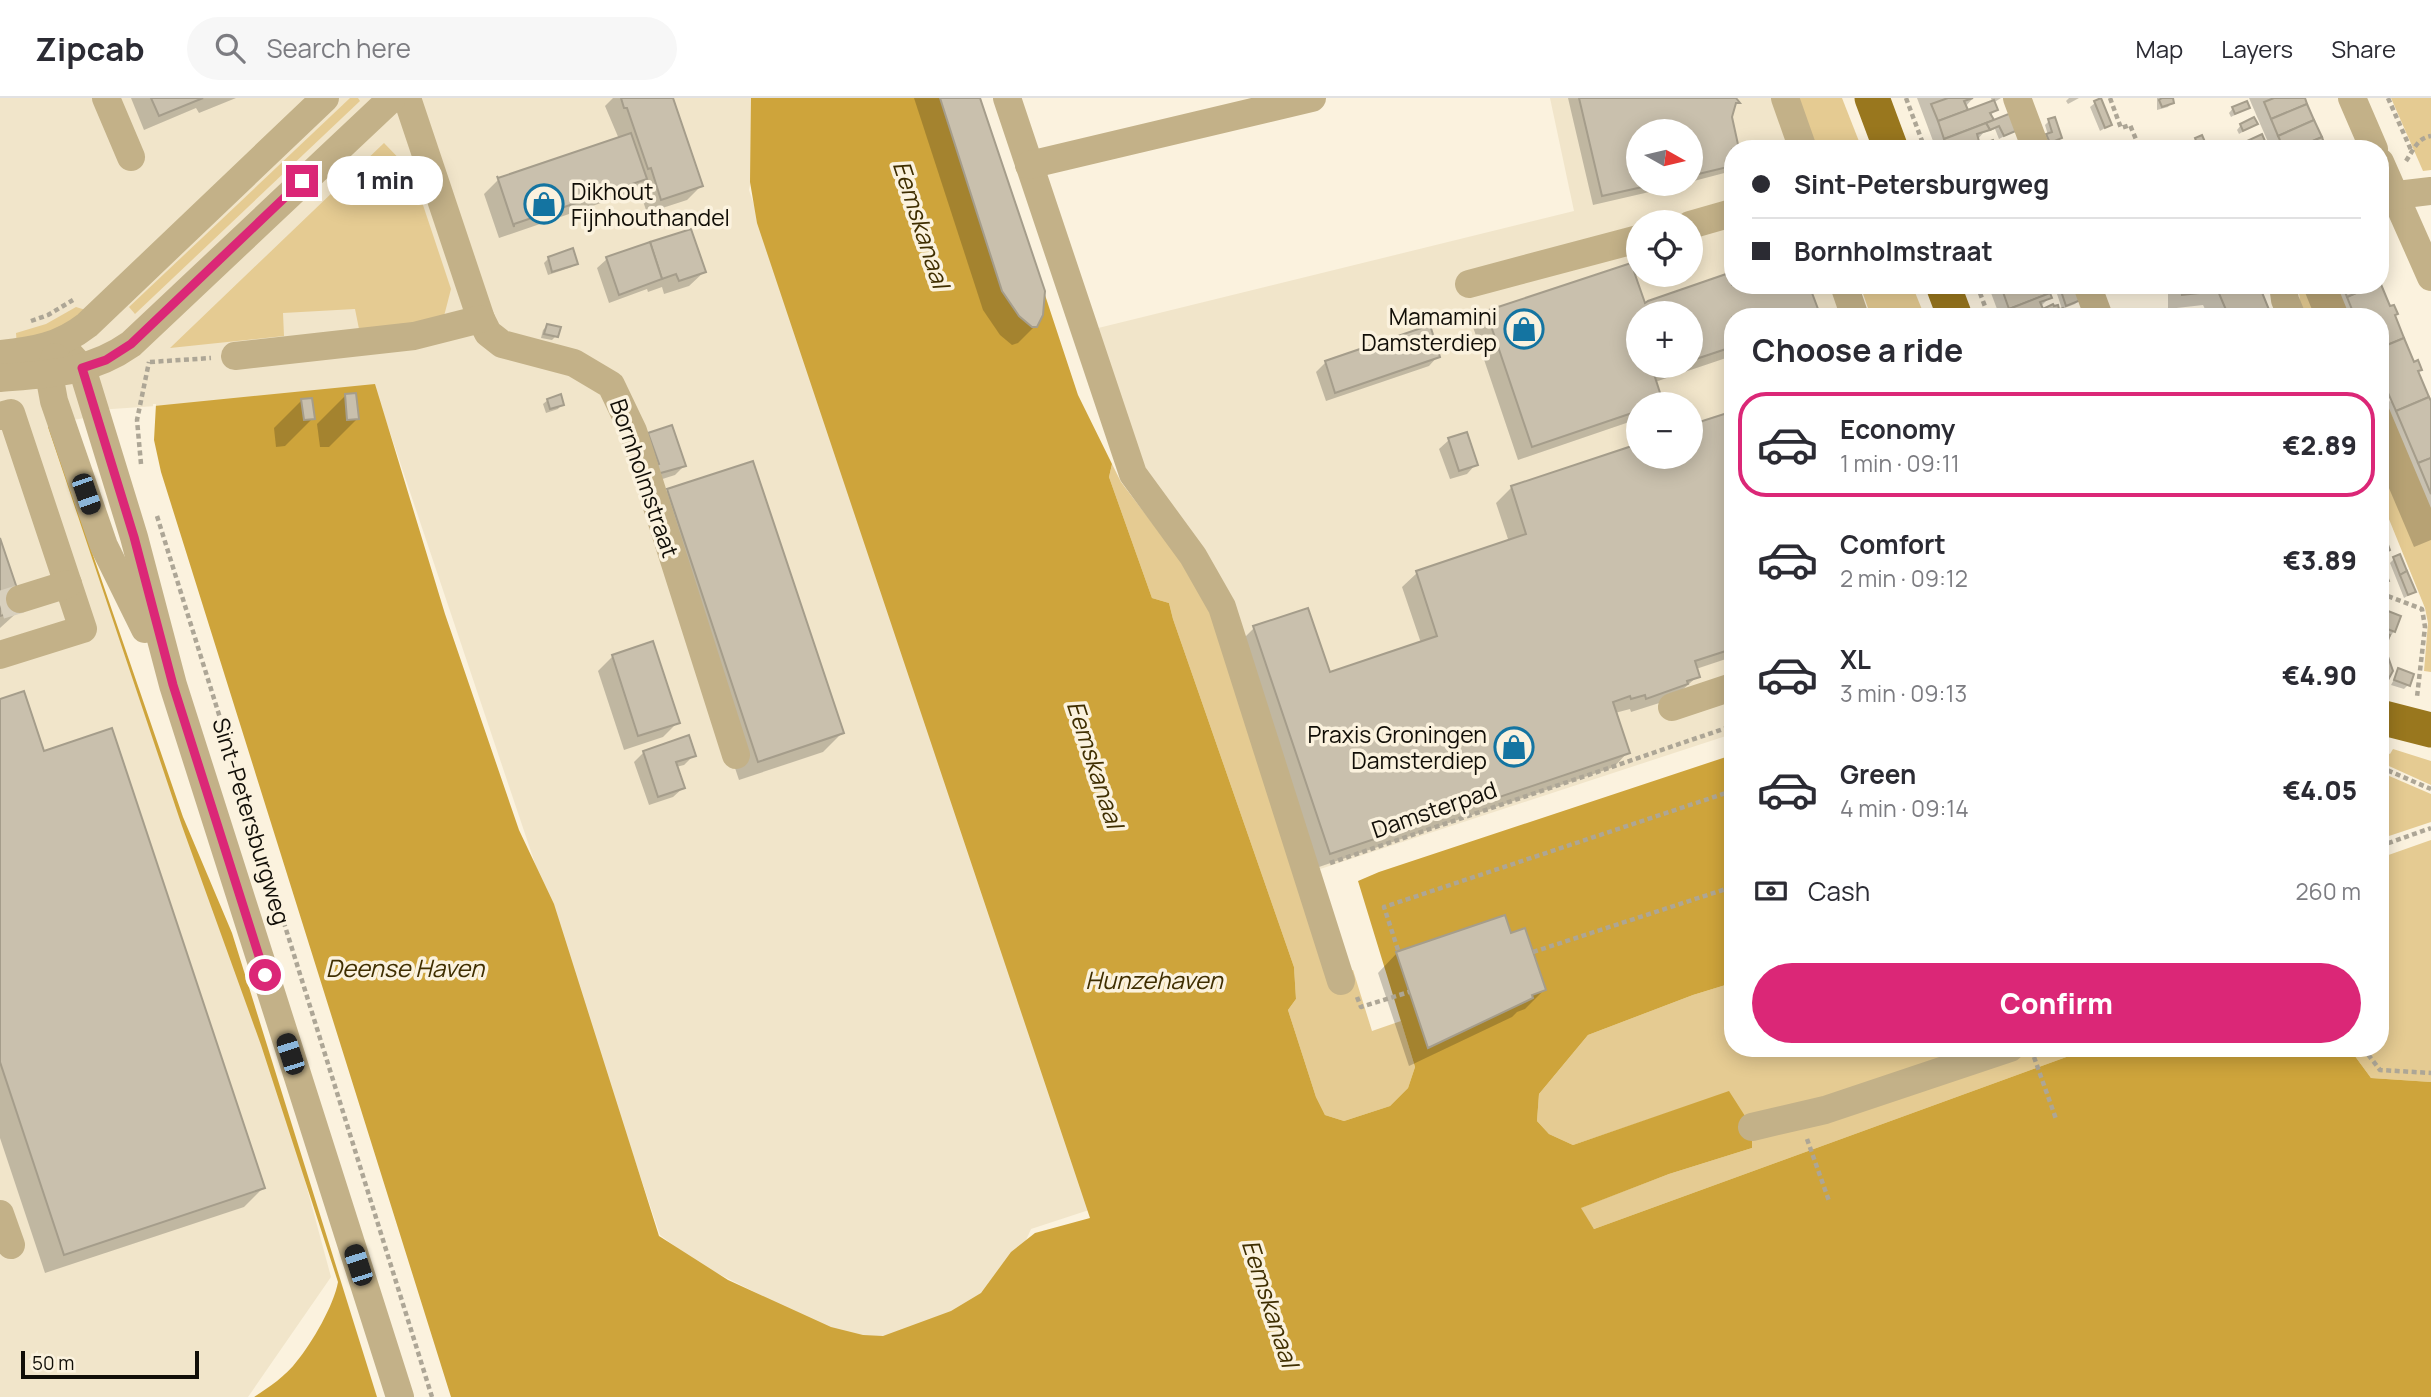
<!DOCTYPE html>
<html lang="en">
<head>
<meta charset="utf-8">
<style>
  body { margin:0; font-family:Manrope,sans-serif; background:#f7f7f7; color:#2b2b33; height:100vh; display:flex; flex-direction:column; font-size:26px; white-space:nowrap }
  * { box-sizing:border-box; margin:0 }
  p { font-size:23px; color:#7c7c81 }
  .icon { flex:none; width:38px; height:38px; fill:none; stroke:currentColor; stroke-width:2; stroke-linecap:round; stroke-linejoin:round }
  .map { position:relative; flex:1; overflow:hidden }
  .side { position:absolute; left:1724px; top:210px; width:665px; height:749px; display:flex; flex-direction:column; background:#fff; border-radius:28px; box-shadow:0 4px 18px #0003 }
  .side>* { flex:none }
  .hud { position:absolute; left:1724px; top:42px; width:665px; height:154px; border-radius:28px; box-shadow:0 4px 18px #0003; display:grid; align-content:center; height:154px; padding:0 28px; background:#fff }
  .needle { width:46px; rotate:98deg }
  .tools { position:absolute; left:1626px; top:21px; display:grid; gap:14px }
  .tools a { display:grid; place-items:center; width:77px; height:77px; border-radius:50%; background:#fff; box-shadow:0 4px 18px #0003; font-size:35px }
  .scale { position:absolute; left:21px; bottom:18px; width:178px; box-sizing:border-box; padding-left:7px; border:4px solid #110e07; border-top:0; font-size:19px; line-height:24px; white-space:nowrap; color:#110e07; -webkit-text-stroke:5px #fbf2de; paint-order:stroke }
  .end { position:absolute; width:32px; height:32px; margin:-16px; border:9px solid #db2777; background:#fff; box-shadow:0 0 0 4px #fff }
  .from { border-radius:50% }
  .bubble { position:absolute; height:49px; border-radius:24px; background:#fff; box-shadow:0 4px 18px #0003; font-size:23px; font-weight:800; line-height:49px; text-align:center }
  .car { position:absolute; width:21px; height:42px; margin:-21px -10px; border-radius:9px; box-shadow:0 0 5px 2px #0007; background:linear-gradient(#222 24%,#8ab4d8 0 40%,#222 0 76%,#8ab4d8 0 86%,#222 0) }
  .hud b { display:flex; align-items:center; gap:24px; height:66px; font-size:26px }
  .hud b+b { border-top:2px solid #e1e1e2 }
  .hud i { width:18px; height:18px; background:#2b2b33 }
  ul { padding:0; list-style:none }
  li { display:flex; align-items:center; gap:21px; height:105px; margin:0 14px 10px; padding:0 14px; border:4px solid transparent; border-radius:28px }
  li div { flex:1 }
  li b { display:block; font-size:26px }
  li em { font-style:normal; font-weight:800 }
  li.selected { border-color:#db2777 }
  li>.icon { width:63px; height:63px; stroke-width:1.5 }
  h2 { padding:0 28px; font-size:32px; line-height:84px }
  .pay { display:flex; align-items:center; gap:18px; height:77px; padding:0 28px; font-size:26px }
  .pay p { margin-inline-start:auto }
  .primary-button { display:flex; gap:14px; margin-top:auto; padding:14px 28px }
  .primary-button a { flex:1; height:80px; border-radius:42px; background:#db2777; color:#fff; font-size:28px; font-weight:800; line-height:80px; text-align:center }
  header { display:flex; align-items:center; gap:42px; box-sizing:border-box; height:98px; padding:0 35px; background:#fff; border-bottom:2px solid #e1e1e2 }
  header strong { font-size:33px }
  nav { display:flex; gap:38px; margin-inline-start:auto; font-size:24px }
  .search { width:490px; height:63px; background:#f7f7f7; display:flex; align-items:center; gap:18px; box-sizing:border-box; padding:0 24px; border-radius:38px; color:#7c7c81; font-size:26px }
  .map>svg:first-child { display:block }
  .built { fill:#f1e5ca; fill-rule:evenodd }
  .green { fill:#e5cb92 }
  .water { fill:#cea43b }
  .pier { fill:#fbf2de }
  .shadow { fill:#0003; fill-rule:evenodd }
  .building { fill:#c9c0ad; stroke:#a59d8b; stroke-width:2 }
  .lines { fill:none; stroke-linecap:round; stroke-linejoin:round }
  .minor-tunnel { stroke:#d8d0be; stroke-width:28; stroke-dasharray:28 14; stroke-linecap:butt }
  .path { stroke:#ada696; stroke-width:4.5; stroke-dasharray:5 3.5; stroke-linecap:butt }
  .minor { stroke:#c3b188; stroke-width:28 }
  .major { stroke:#99771e; stroke-width:35 }
  .route { stroke:#db2777; stroke-width:9 }
  .labels { text-anchor:middle; dominant-baseline:central; stroke-width:7; stroke-linejoin:round; paint-order:stroke }
  .poi-label { font-size:23px; fill:#110e07; stroke:#fbf2de; text-anchor:end }
  .street-label { font-size:23px; fill:#110e07; stroke:#fbf2de }
  .water-label { font-size:24px; font-style:italic; fill:#3f2e00; stroke:#fbf2de }
</style>
</head>
<body>
<header>
<strong>Zipcab</strong>
<div class="search"><svg class="icon" aria-label="search" viewBox="0 0 24 24"><circle cx="10" cy="10" r="6"/><path d="M15 15l6 6"/></svg>Search here</div>
<nav><a>Map</a><a>Layers</a><a>Share</a></nav>
</header>
<div class="map">
<svg width="2431" height="1299" viewBox="0 0 2431 1299">
  <rect width="100%" height="100%" fill="#fbf2de"/>
  <g class="built">
    <path d="M0 0H767L749 92 1089 1112 1031 1131 1001 1199 875 1242 830 1232 697 1165 660 1137 376 293 97 312 331 1179 248 1299H0Z"/>
    <path d="M1550 0H1777L1794 51H1732V187H1842L1852 219H1732V636L1308 775 1125 356 1086 233 1574 113ZM1638 33H1690V86H1638ZM1638 124H1690V177H1638ZM1638 215H1690V268H1638ZM1638 306H1690V359H1638Z"/>
  </g>
  <g class="green">
    <path d="M350 0H358L360 3 135 216 129 209Z"/>
    <path d="M1798 0H1842L1862 51H1817Z"/>
    <path d="M2391 0H2431V72L2423 73Z"/>
    <path d="M384 45 412 74 451 191 443 222 359 231 355 211 283 215 284 238 170 250Z"/>
    <path d="M1860 187H1912L1925 219H1871Z"/>
    <path d="M2298 187H2337L2350 219H2306L2300 204Z"/>
    <path d="M76 209 89 213 79 223 17 248 16 235 46 226Z"/>
    <path d="M2380 289 2431 410V574L2424 573 2428 525 2425 510 2380 399Z"/>
    <path d="M1112 366 1121 384 1197 484 1216 528 1332 877 1353 872 1372 933 1401 923 1415 969 1408 990 1390 1008 1344 1023 1325 1017 1316 999 1288 912 1296 901 1294 869 1173 521 1169 505 1152 500 1109 379Z"/>
    <path d="M2393 651 2431 663V687L2380 664V652L2390 656Z"/>
    <path d="M2380 674 2431 696V724L2380 741Z"/>
    <path d="M2431 742V984L2371 980 2349 950H2380V760Z"/>
    <path d="M1732 885V950H2091L1594 1131 1580 1110 1669 1076 1752 1050 1729 994 1573 1047 1549 1036 1537 1023 1539 996 1588 937 1693 897Z"/>
  </g>
  <path class="water" d="M751 0H980L1078 297 1112 366 1109 379 1152 500 1169 505 1173 521 1294 869 1296 901 1288 912 1316 999 1325 1017 1344 1023 1390 1008 1408 990 1415 969 1358 783 1379 774 1732 657V885L1693 897 1588 937 1539 996 1537 1023 1549 1036 1573 1047 1729 993 1752 1029V1050L1669 1076 1581 1110 1594 1131 2091 950H2349L2371 980 2431 984V1299H254C269 1289 286 1278 297 1263 312 1245 334 1207 338 1184L261 947 182 728 48 329 153 310 154 308 375 286 445 516 519 732 554 806 659 1138 728 1182 831 1229 863 1237 883 1238 951 1213 981 1195 1011 1154 1035 1135 1090 1120 757 125 750 84Z"/>
  <path class="pier" d="M153 306H156L154 342 161 374 451 1299H377L232 835 183 719 48 326 153 309Z"/>
  <g class="shadow">
    <path d="M131 0H236L199 15 196 10 144 32Z"/>
    <path d="M613 0H671L701 88 687 102 647 115 638 88 630 95 499 140 484 96 498 82 619 41 605 8Z"/>
    <path d="M914 0H978L1038 225 1018 245 1012 247 1000 237 983 212Z"/>
    <path d="M1568 0H1734L1737 5 1733 10 1730 19 1732 73 1690 84V33H1638V86H1684L1593 107Z"/>
    <path d="M1917 0H1973L1966 8 1967 15 1992 4 1991 0H2001L1993 5 1996 11 1990 18 1993 25 2016 32 1999 41 1995 31 1983 35 1978 41 1979 49 1994 48 1992 51H1936Z"/>
    <path d="M2069 0H2079L2068 6 2066 3Z"/>
    <path d="M2157 0H2171L2172 4 2168 9 2157 12Z"/>
    <path d="M2249 0H2303L2324 51H2271Z"/>
    <path d="M2095 5 2110 27 2100 33 2090 9Z"/>
    <path d="M2233 10H2248L2231 19 2229 15Z"/>
    <path d="M2049 23 2060 40 2045 48 2043 42 2048 37 2045 27Z"/>
    <path d="M2256 26 2239 36 2237 32 2241 27Z"/>
    <path d="M2196 42 2206 51H2193L2191 46Z"/>
    <path d="M2263 43 2251 51H2245L2243 48 2248 44Z"/>
    <path d="M2152 45 2154 49 2152 51H2143Z"/>
    <path d="M549 160 576 165 572 169 548 177 544 165Z"/>
    <path d="M607 161 704 174 689 188 664 196 662 189 648 194 647 191 609 205 597 170Z"/>
    <path d="M1732 176V258L1655 284 1661 304 1659 306H1638V321L1518 362 1473 229 1487 214 1645 208 1649 204ZM1638 215H1690V268H1638Z"/>
    <path d="M1988 187H2033L2035 195 2050 199 2040 209 2042 214 2057 209 2058 219H2000Z"/>
    <path d="M2057 187H2074L2079 202 2075 206 2062 211 2055 190Z"/>
    <path d="M2168 187H2257L2270 219H2209L2203 207 2168 211Z"/>
    <path d="M2302 187H2379L2431 308V442L2414 449 2380 369V219H2315ZM2385 283 2392 301 2390 304 2382 285Z"/>
    <path d="M2083 213 2085 219H2070V218Z"/>
    <path d="M547 228 556 238 552 242 541 240 543 232Z"/>
    <path d="M1438 258 1429 268 1326 303 1316 274 1326 264Z"/>
    <path d="M345 298 357 321 329 349H320L317 326Z"/>
    <path d="M302 302 313 320 285 348 276 349 274 330Z"/>
    <path d="M548 302 562 306 558 311 546 315 543 306Z"/>
    <path d="M1724 318 1732 342V559L1696 571 1698 578 1672 601 1631 614 1630 611 1615 615 1628 654 1614 669 1316 770 1240 544 1254 530 1329 576 1421 545 1402 489 1417 475 1509 444 1496 405 1511 390 1638 347V359H1690Z"/>
    <path d="M671 330 684 368 675 377 653 384 640 346Z"/>
    <path d="M1449 342 1476 366 1467 376 1450 381 1439 351Z"/>
    <path d="M668 393 842 635 823 654 739 682 649 412Z"/>
    <path d="M2380 439 2388 452 2380 458Z"/>
    <path d="M0 445 22 510 0 530Z"/>
    <path d="M2394 461 2414 494 2404 500 2390 465Z"/>
    <path d="M2388 515 2394 533 2383 550 2387 581 2380 588V531Z"/>
    <path d="M613 558 678 624 663 639 624 652 598 573Z"/>
    <path d="M2399 572 2408 587 2404 591 2391 587Z"/>
    <path d="M0 603 43 655 263 1090 244 1109 45 1175 0 1040Z"/>
    <path d="M644 654 694 657 684 667 676 669 683 690 673 699 649 707 634 664Z"/>
    <path d="M1510 837 1544 892 1525 911 1517 914 1512 919 1409 968 1378 875 1397 855Z"/>
  </g>
  <g class="building">
    <path d="M151 0H203L159 18Z"/>
    <path d="M621 0H673L703 88 661 102 651 70 648 71 627 10H624Z"/>
    <path d="M940 0H980L1045 193 1043 217 1037 229H1032L1019 218 1002 193Z"/>
    <path d="M1579 0H1736L1740 5H1736L1732 19 1739 51H1732V68L1690 78V33H1638V86H1656L1602 98Z"/>
    <path d="M1948 0H1973L1964 3 1968 12 1938 23 1931 6Z"/>
    <path d="M2101 0 2112 27 2105 30 2094 3Z"/>
    <path d="M2162 0H2173L2174 5 2162 9 2159 2Z"/>
    <path d="M2274 0H2305L2307 6 2271 21 2264 4Z"/>
    <path d="M1994 2 1998 12 1990 15 1994 22 1944 41 1938 23Z"/>
    <path d="M2247 3 2250 10 2235 16 2232 9Z"/>
    <path d="M2307 6 2314 22 2278 38 2271 21Z"/>
    <path d="M2011 15 2018 32 2004 38 1999 28 1990 32 1986 25Z"/>
    <path d="M2055 19 2062 40 2050 45 2046 36 2052 34 2048 21Z"/>
    <path d="M2254 19 2258 26 2243 33 2240 26Z"/>
    <path d="M2314 22 2322 39 2294 51H2284L2278 38Z"/>
    <path d="M1986 25 1990 32 1977 36 1980 47 1969 51H1948L1944 41Z"/>
    <path d="M631 35 647 81 514 126V129L497 78 498 80Z"/>
    <path d="M2262 36 2265 43 2250 50 2247 43Z"/>
    <path d="M2202 37 2208 51H2199L2195 40Z"/>
    <path d="M2322 39 2326 51H2294Z"/>
    <path d="M1993 42 1996 49 1969 51 1980 47Z"/>
    <path d="M691 131 706 174 679 183 676 176 662 181 650 144Z"/>
    <path d="M650 144 662 181 619 197 606 159Z"/>
    <path d="M573 150 578 166 552 174 548 159Z"/>
    <path d="M1631 165 1645 205 1648 203 1732 174V187H1809L1821 219H1732V249L1690 263V215H1638V268H1677L1654 276 1663 304 1638 306V313L1532 349 1486 213Z"/>
    <path d="M2380 184 2390 208 2394 207 2398 216 2395 217 2404 240 2380 250V219H2355L2347 199 2374 187H2380Z"/>
    <path d="M2020 187H2034L2036 193 2046 189 2050 195 2009 211 2003 194Z"/>
    <path d="M2069 187H2076L2081 202 2066 208 2060 190Z"/>
    <path d="M2181 187H2259L2272 219H2229L2218 193 2182 197Z"/>
    <path d="M2342 187H2374L2347 199Z"/>
    <path d="M2050 195 2052 200 2040 204 2043 211 2053 206 2054 208 2058 207 2059 211 2039 219H2012L2009 211Z"/>
    <path d="M2063 210 2065 213 2060 219H2039Z"/>
    <path d="M547 226 561 229 558 239 544 236Z"/>
    <path d="M1430 227 1440 259 1335 295 1325 263Z"/>
    <path d="M2404 240 2414 264 2418 262 2422 272 2418 273 2429 299 2396 313 2380 277V250Z"/>
    <path d="M356 295 359 321 347 322 345 296Z"/>
    <path d="M561 296 564 307 550 311 547 301Z"/>
    <path d="M2429 299 2431 303V360L2418 365 2396 313Z"/>
    <path d="M312 300 315 321 304 322 301 301Z"/>
    <path d="M1724 316 1727 317 1732 337V551L1695 563 1700 579 1687 583 1688 586 1646 601 1645 597 1631 601 1630 598 1613 604 1630 655 1330 756 1253 528 1308 510 1330 574 1437 538 1416 473 1526 436 1511 388 1638 346V359H1690V327Z"/>
    <path d="M672 327 686 368 657 376 654 368 659 366 648 335Z"/>
    <path d="M1467 334 1478 367 1459 373 1448 340Z"/>
    <path d="M2431 360V396L2418 365Z"/>
    <path d="M753 363 844 635 758 664 667 391Z"/>
    <path d="M2384 436 2390 452 2384 455 2380 445V437Z"/>
    <path d="M0 440 24 511 0 518Z"/>
    <path d="M2400 456 2407 473 2400 477 2393 459Z"/>
    <path d="M2385 473 2389 483 2380 487V476Z"/>
    <path d="M2407 473 2416 494 2408 497 2400 477Z"/>
    <path d="M2388 513 2401 518 2395 534 2382 529Z"/>
    <path d="M2381 533 2390 537 2385 550 2393 573 2388 582 2380 579Z"/>
    <path d="M653 543 680 625 638 638 612 557Z"/>
    <path d="M2398 570 2414 576 2410 588 2394 582Z"/>
    <path d="M24 593 44 653 112 630 265 1090 64 1157 0 964V601Z"/>
    <path d="M689 637 696 658 676 664 685 690 658 699 643 653Z"/>
    <path d="M1505 817 1511 835 1525 830 1546 892 1532 897 1533 900 1428 950 1396 854Z"/>
  </g>
  <g class="lines">
    <path class="minor-tunnel" d="M0 507 20 501"/>
    <g class="path">
      <path d="M1906 0 1925 51"/>
      <path d="M2110 0 2121 30 2130 27 2140 51"/>
      <path d="M2388 0 2411 52"/>
      <path d="M2406 63C2413 53 2417 40 2431 38"/>
      <path d="M1977 187 1989 219"/>
      <path d="M31 223 48 217 73 202"/>
      <path d="M150 264 211 260"/>
      <path d="M141 366 137 322 149 264"/>
      <path d="M157 418 432 1299"/>
      <path d="M2380 495 2422 511 2425 529 2417 599"/>
      <path d="M2380 669 2431 691"/>
      <path d="M2380 748 2431 730"/>
      <path d="M1330 765 1732 628"/>
      <path d="M1398 852 1384 809 1732 693"/>
      <path d="M1533 854 1732 789"/>
      <path d="M1357 899 1361 909 1409 894"/>
      <path d="M2363 950 2380 972 2431 975"/>
      <path d="M2034 959 2056 1021"/>
      <path d="M1807 1041 1829 1103"/>
    </g>
    <g class="minor">
      <path d="M106 0 131 59"/>
      <path d="M407 0 481 221 488 235 502 246 574 265 611 287 633 333 736 657"/>
      <path d="M1007 0 1133 376 1193 458 1222 509 1341 883"/>
      <path d="M1785 0 1803 51"/>
      <path d="M2017 0 2036 51"/>
      <path d="M2352 0 2374 51"/>
      <path d="M2380 64 2431 179"/>
      <path d="M1029 67 1312 0"/>
      <path d="M2380 99 2431 93"/>
      <path d="M1690 127 1732 115"/>
      <path d="M1469 186 1638 141"/>
      <path d="M1844 187 1855 219"/>
      <path d="M2087 187 2099 219"/>
      <path d="M2283 187 2285 202 2292 219"/>
      <path d="M59 245 82 270 134 439 173 587 400 1299"/>
      <path d="M0 256C34 253 60 248 87 227L325 0"/>
      <path d="M235 258 414 238 481 221"/>
      <path d="M55 259 49 276 54 303 104 448 145 531"/>
      <path d="M0 280C49 276 90 275 131 246L392 0"/>
      <path d="M0 318 11 315 83 531 0 557"/>
      <path d="M20 501 68 486"/>
      <path d="M1672 609 1732 589"/>
      <path d="M1752 1029 1825 1012 2010 950"/>
      <path d="M0 1116 11 1147"/>
    </g>
    <g class="major">
      <path d="M1872 0 1891 51"/>
      <path d="M1943 187 1955 219"/>
      <path d="M2380 619 2431 632"/>
    </g>
  </g>
  <g class="lines">
    <path class="route" d="M265 877 173 587 134 439 82 270 106 262 131 246 302 83"/>
  </g>
  <defs>
    <g id="shop-ring" transform="scale(2.0125)"><circle r="9.5" fill="#fbf2de" stroke="#1474a1" stroke-width="1.5"/><path d="M-5-2.5h2.3a2.7 3.5 0 0 1 5.4 0H5L5.5 6h-11ZM-1.5-2.5h3a1.5 2.3 0 0 0-3 0Z" fill="#1474a1"/></g>
  </defs>
  <g fill-rule="evenodd">
    <use href="#shop-ring" x="544" y="106"/>
    <use href="#shop-ring" x="1524" y="231"/>
    <use href="#shop-ring" x="1514" y="649"/>
  </g>
  <g class="labels">
    <g class="poi-label">
      <text x="571" y="93" text-anchor="start">Dikhout<tspan x="571" dy="26">Fijnhouthandel</tspan></text>
      <text x="1497" y="218">Mamamini<tspan x="1497" dy="26">Damsterdiep</tspan></text>
      <text x="1487" y="636">Praxis Groningen<tspan x="1487" dy="26">Damsterdiep</tspan></text>
    </g>
    <g class="street-label">
      <text transform="translate(645 380) rotate(71)">Bornholmstraat</text>
      <text transform="translate(1434 711) rotate(-19)">Damsterpad</text>
      <text transform="translate(252 723) rotate(73)">Sint-Petersburgweg</text>
    </g>
    <g class="water-label">
      <text transform="translate(922 126) rotate(72)">Eemskanaal</text>
      <text transform="translate(1096 666) rotate(72)">Eemskanaal</text>
      <text x="405" y="869">Deense Haven</text>
      <text x="1154" y="881">Hunzehaven</text>
      <text transform="translate(1271 1205) rotate(72)">Eemskanaal</text>
    </g>
  </g>
</svg>
<div class="tools">
<a><svg class="needle" viewBox="-14 -14 28 28"><path d="M0-13l5 13h-10z" fill="#e53935"/><path d="M0 13l5-13h-10z" fill="#7c7c81"/></svg></a>
<a><svg class="icon" aria-label="locate" viewBox="0 0 24 24"><circle cx="12" cy="12" r="6"/><path d="M12 2v4M12 18v4M2 12h4M18 12h4"/></svg></a>
<a>+</a>
<a>−</a>
</div>
<div class="scale">50 m</div>
<i class="end from" style="left:265px;top:877px"></i>
<i class="end" style="left:302px;top:83px"></i>
<div class="bubble" style="left:327px;top:58px;width:116px">1 min</div>
<i class="car" style="left:86px;top:396px;rotate:161deg"></i>
<i class="car" style="left:290px;top:956px;rotate:342deg"></i>
<i class="car" style="left:358px;top:1167px;rotate:342deg"></i>
<div class="hud">
<b><i class="from"></i>Sint-Petersburgweg</b>
<b><i></i>Bornholmstraat</b>
</div>
<section class="side">
<h2>Choose a ride</h2>
<ul>
<li class="selected"><svg class="icon" aria-label="car" viewBox="0 0 24 24"><path d="M5 17H2v-5l4-1 3-4h7l3 4 3 1v5h-3M9 17h6M6 11h13"/><circle cx="7" cy="17" r="2"/><circle cx="17" cy="17" r="2"/></svg><div><b>Economy</b><p>1 min · 09:11</p></div><em>€2.89</em></li>
<li><svg class="icon" aria-label="car" viewBox="0 0 24 24"><path d="M5 17H2v-5l4-1 3-4h7l3 4 3 1v5h-3M9 17h6M6 11h13"/><circle cx="7" cy="17" r="2"/><circle cx="17" cy="17" r="2"/></svg><div><b>Comfort</b><p>2 min · 09:12</p></div><em>€3.89</em></li>
<li><svg class="icon" aria-label="car" viewBox="0 0 24 24"><path d="M5 17H2v-5l4-1 3-4h7l3 4 3 1v5h-3M9 17h6M6 11h13"/><circle cx="7" cy="17" r="2"/><circle cx="17" cy="17" r="2"/></svg><div><b>XL</b><p>3 min · 09:13</p></div><em>€4.90</em></li>
<li><svg class="icon" aria-label="car" viewBox="0 0 24 24"><path d="M5 17H2v-5l4-1 3-4h7l3 4 3 1v5h-3M9 17h6M6 11h13"/><circle cx="7" cy="17" r="2"/><circle cx="17" cy="17" r="2"/></svg><div><b>Green</b><p>4 min · 09:14</p></div><em>€4.05</em></li>
</ul>
<div class="pay"><svg class="icon" aria-label="cash" viewBox="0 0 24 24"><path d="M3 7h18v10H3z"/><circle cx="12" cy="12" r="2"/></svg>Cash<p>260 m</p></div>
<div class="primary-button"><a>Confirm</a></div>
</section>
</div>
</body>
</html>
